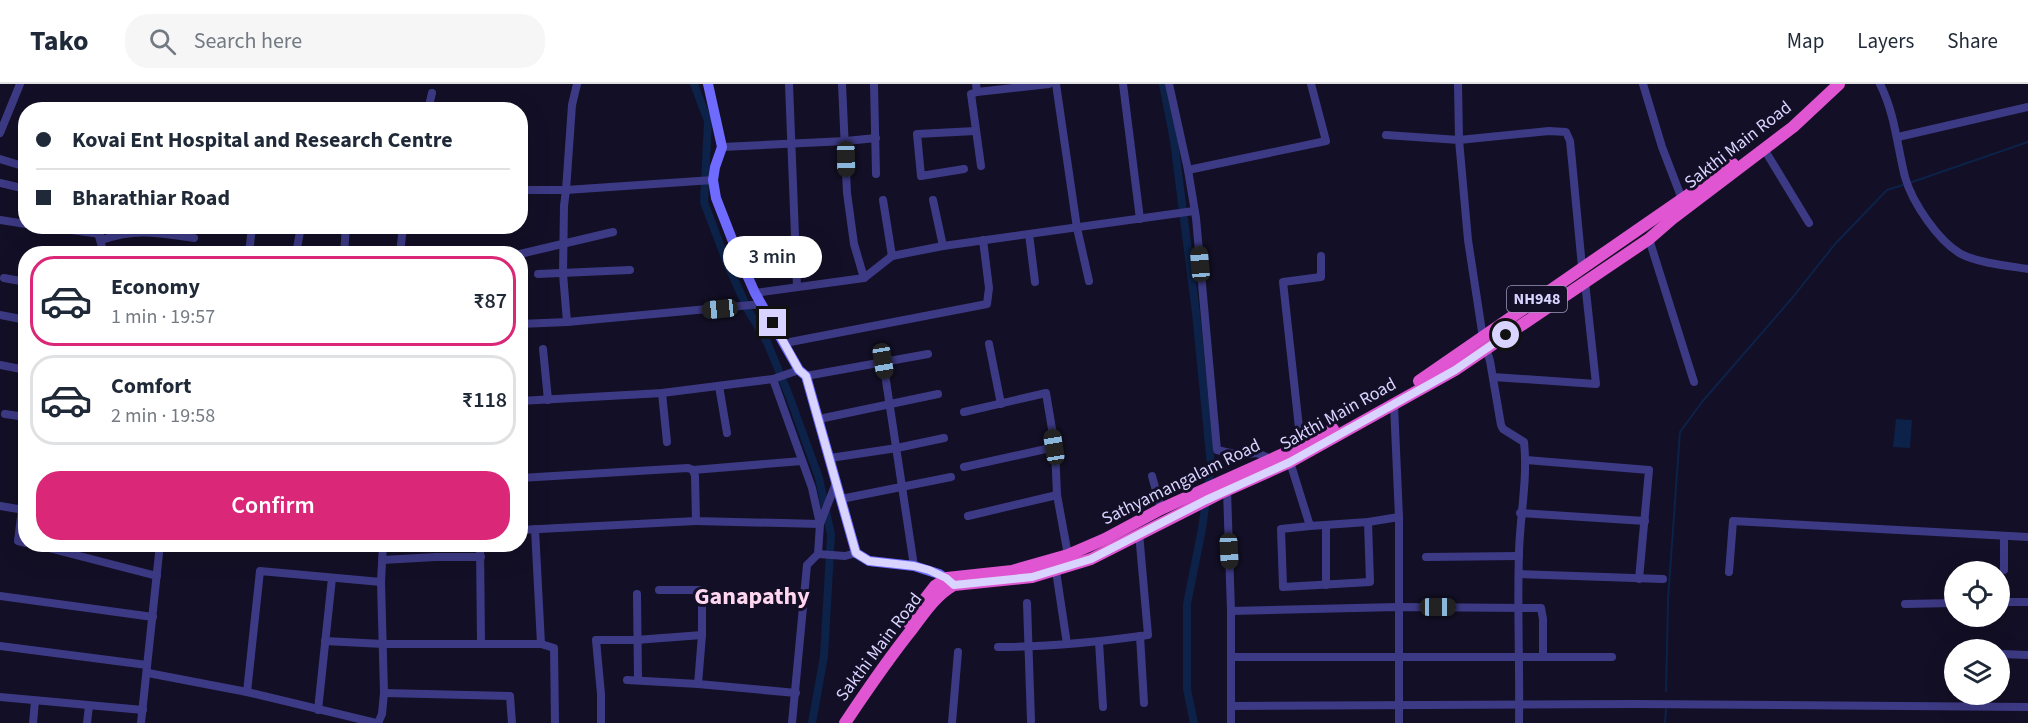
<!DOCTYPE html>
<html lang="en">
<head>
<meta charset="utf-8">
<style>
  body { margin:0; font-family:"Source Sans 3",sans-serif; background:#f6f6f7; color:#1f2937; height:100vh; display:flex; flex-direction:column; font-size:22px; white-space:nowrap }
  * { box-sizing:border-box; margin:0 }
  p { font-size:20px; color:#747a83 }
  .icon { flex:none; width:33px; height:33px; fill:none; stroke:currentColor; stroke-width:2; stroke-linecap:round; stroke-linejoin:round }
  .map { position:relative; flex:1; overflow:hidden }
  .sheet { position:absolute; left:18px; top:162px; width:510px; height:306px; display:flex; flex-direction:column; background:#fff; border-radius:24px; box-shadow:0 6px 24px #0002 }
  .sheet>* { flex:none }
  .guide { position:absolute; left:18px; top:18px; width:510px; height:132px; border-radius:24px; box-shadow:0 6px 24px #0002; display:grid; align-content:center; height:132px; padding:0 18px; background:#fff }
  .tools { position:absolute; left:1944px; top:477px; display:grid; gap:12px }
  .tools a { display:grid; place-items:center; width:66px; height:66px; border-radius:50%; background:#fff; box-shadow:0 6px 24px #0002; font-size:30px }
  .end { position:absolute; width:27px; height:27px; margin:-14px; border:8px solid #d9d4ff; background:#111; box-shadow:0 0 0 3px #111 }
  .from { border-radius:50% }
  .bubble { position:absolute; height:42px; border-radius:21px; background:#fff; box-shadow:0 6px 24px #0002; font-size:20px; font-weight:600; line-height:42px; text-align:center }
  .car { position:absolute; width:18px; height:36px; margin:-18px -9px; border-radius:8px; box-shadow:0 0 4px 2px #0007; background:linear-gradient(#222 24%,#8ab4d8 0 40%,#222 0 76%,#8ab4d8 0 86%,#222 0) }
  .guide b { display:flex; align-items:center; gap:21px; height:57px; font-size:22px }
  .guide b+b { border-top:2px solid #e0e1e3 }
  .guide i { width:15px; height:15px; background:#1f2937 }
  ul { padding:10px 0 0; list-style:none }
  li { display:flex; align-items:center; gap:18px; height:90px; margin:0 12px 9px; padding:0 6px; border:3px solid #e0e1e3; border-radius:24px }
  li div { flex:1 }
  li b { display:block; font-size:22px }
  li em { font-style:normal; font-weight:600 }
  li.current { border-color:#db2777 }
  li>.icon { width:54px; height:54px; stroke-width:1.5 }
  .primary-button { display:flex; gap:12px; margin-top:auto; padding:12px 18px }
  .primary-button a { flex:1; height:69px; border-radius:24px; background:#db2777; color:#fff; font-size:24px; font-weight:600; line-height:69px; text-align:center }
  header { display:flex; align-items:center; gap:36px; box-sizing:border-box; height:84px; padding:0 30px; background:#fff; border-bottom:2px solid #e0e1e3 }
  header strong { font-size:28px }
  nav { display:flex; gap:33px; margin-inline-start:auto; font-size:21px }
  .search { width:420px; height:54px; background:#f6f6f7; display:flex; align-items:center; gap:15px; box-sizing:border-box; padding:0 21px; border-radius:24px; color:#747a83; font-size:22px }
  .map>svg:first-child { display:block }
  .water { fill:#0c2248 }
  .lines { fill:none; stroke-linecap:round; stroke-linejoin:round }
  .stream { stroke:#0c2248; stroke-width:2 }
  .canal { stroke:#0c2248; stroke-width:8 }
  .minor { stroke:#3d3a85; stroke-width:8 }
  .secondary { stroke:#6f6bff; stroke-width:10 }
  .trunk { stroke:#e055d1; stroke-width:12 }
  .route { stroke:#d9d4ff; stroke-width:8 }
  .labels { text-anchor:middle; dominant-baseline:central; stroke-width:6; stroke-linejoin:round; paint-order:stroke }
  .shield { fill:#130f26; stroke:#9e99be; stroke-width:1.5 }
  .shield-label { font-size:16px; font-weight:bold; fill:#d9d4ff }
  .street-label { font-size:18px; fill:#d9d4ff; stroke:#130f26 }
  .district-label { font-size:24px; font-weight:bold; fill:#ffd6f0; stroke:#130f26 }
</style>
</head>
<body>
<header>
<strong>Tako</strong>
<div class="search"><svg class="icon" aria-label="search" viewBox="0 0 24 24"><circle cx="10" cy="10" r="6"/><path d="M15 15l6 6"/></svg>Search here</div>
<nav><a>Map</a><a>Layers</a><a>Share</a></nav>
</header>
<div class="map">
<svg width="2028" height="639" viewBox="0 0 2028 639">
  <rect width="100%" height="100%" fill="#130f26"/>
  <path class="water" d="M1896 335 1912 336 1910 364 1893 363Z"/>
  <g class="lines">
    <g class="stream">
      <path d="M1912 98 2028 58"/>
      <path d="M1666 607 1668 516 1680 348 1702 318 1793 213 1835 160 1887 106 1903 101"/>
      <path d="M1665 639 1666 625"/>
    </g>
    <g class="canal">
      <path d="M694 0 708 37 704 118 727 179 748 226 767 258 790 314 819 394 831 451 824 572 812 639"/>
      <path d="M1163 0 1174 57 1196 229 1211 381 1202 445 1187 520V605L1194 639"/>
    </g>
    <g class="minor">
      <path d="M789 0 797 202"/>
      <path d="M842 0 847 109 854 160 864 194"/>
      <path d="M874 0 876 90"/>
      <path d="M976 0 977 8 1049 0"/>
      <path d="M1056 0 1077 144 1089 197"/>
      <path d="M1123 0 1140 135"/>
      <path d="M1169 0 1188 86 1196 134 1217 366 1239 371 1257 369 1271 375"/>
      <path d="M1458 0 1459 56 1468 156 1483 254 1490 277 1501 341 1503 345 1524 358C1528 394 1520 432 1519 468 1517 525 1520 582 1519 639"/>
      <path d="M1643 0 1662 63 1682 115"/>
      <path d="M1880 0C1895 30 1897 61 1905 93 1912 118 1938 157 1961 170 1978 179 2009 182 2028 185"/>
      <path d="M977 8 971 10 981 82"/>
      <path d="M428 26 432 9"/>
      <path d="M0 49 20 0"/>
      <path d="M1386 51 1459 56 1549 47 1566 48 1570 57 1572 77 1582 183"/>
      <path d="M1898 53 2028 23"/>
      <path d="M722 63 846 57 876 54"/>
      <path d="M1764 65 1809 139"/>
      <path d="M0 75 26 83"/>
      <path d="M964 85 921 92 917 50 975 47"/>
      <path d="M1188 86 1326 57 1311 0"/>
      <path d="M0 99 26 105"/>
      <path d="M520 106H566L713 96"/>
      <path d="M883 116 892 172"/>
      <path d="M933 116 943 162"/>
      <path d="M0 136 26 140"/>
      <path d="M43 142 100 150"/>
      <path d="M96 142 104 170"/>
      <path d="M1029 150 1035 198"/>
      <path d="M1649 155 1694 298"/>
      <path d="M102 156C136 144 158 149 194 154"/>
      <path d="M249 170 252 142"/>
      <path d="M296 170 301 142"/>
      <path d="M344 170 346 142"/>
      <path d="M400 170 403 142"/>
      <path d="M520 170 613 148"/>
      <path d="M538 190 630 186"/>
      <path d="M4 194 26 198"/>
      <path d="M755 209 864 194 892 172 943 162 1194 127"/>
      <path d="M0 231 26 236"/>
      <path d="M567 238 563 190 564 122 566 106 572 21 577 0"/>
      <path d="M520 240 567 238 762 220"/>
      <path d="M785 259 987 220 989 204 983 156"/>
      <path d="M989 260 1001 320"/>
      <path d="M543 265 548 316"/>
      <path d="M883 277 914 482"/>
      <path d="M0 281 26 286"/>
      <path d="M806 292 928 270"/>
      <path d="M1493 293 1596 300 1585 198"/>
      <path d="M773 295 812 404 820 440 818 470"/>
      <path d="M719 302 727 349"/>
      <path d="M662 309 667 358"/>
      <path d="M520 317 662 309 773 295 799 286"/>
      <path d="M1394 321 1399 433V639"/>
      <path d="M964 328 1046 309 1055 363 1057 411 1068 471"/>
      <path d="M5 330 26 333"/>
      <path d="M819 335 938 310"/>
      <path d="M1301 362 1283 198 1321 193V172"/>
      <path d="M830 374 897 364 944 354"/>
      <path d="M1526 376 1649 386 1639 495"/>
      <path d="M1290 378 1310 442 1368 438 1399 433"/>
      <path d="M964 383 1055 363"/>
      <path d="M693 386 802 377"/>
      <path d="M1152 392 1161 425"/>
      <path d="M520 394 688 384 693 386 695 392 696 437 820 440 836 399"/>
      <path d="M1227 406 1231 527V639"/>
      <path d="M841 415 951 393"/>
      <path d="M0 422 24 426"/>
      <path d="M22 425 18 457 26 459"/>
      <path d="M1520 429 1645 437"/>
      <path d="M968 432 1057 411"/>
      <path d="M1310 442 1281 445 1283 503 1370 498 1368 438"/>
      <path d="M535 445 541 560"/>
      <path d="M520 446 696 437"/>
      <path d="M33 460 157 492"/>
      <path d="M480 460 481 560"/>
      <path d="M1426 473 1519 472"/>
      <path d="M382 476 436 473H481"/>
      <path d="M2004 486V452"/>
      <path d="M1056 487 1067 560"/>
      <path d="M1729 488 1733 437 2028 453"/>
      <path d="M1519 490 1663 495"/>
      <path d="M1326 501V441"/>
      <path d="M659 506H702V551L698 600"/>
      <path d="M637 510 638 596"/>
      <path d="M0 512 153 533"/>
      <path d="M2000 518H2028"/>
      <path d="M1027 519 1031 637"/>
      <path d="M1905 520 1954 519"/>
      <path d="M1231 527 1398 523 1541 524 1543 535V573"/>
      <path d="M1140 552 1144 619"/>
      <path d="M325 557 383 560H541L554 564 555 639"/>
      <path d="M1099 558 1103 623"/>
      <path d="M0 562 147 581"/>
      <path d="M998 563C1049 563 1098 558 1148 551L1139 449"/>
      <path d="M2000 570 2028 571"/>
      <path d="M1231 573H1612"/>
      <path d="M148 589 247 608 376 639"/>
      <path d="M627 596 698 600 796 609"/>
      <path d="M247 608 260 487 381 498"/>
      <path d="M384 609 510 612 512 639"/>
      <path d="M0 613 143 626"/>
      <path d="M1231 622 1635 620 2028 623"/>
      <path d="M318 626 332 494"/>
      <path d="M33 639 35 617"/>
      <path d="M87 639 89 622"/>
      <path d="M141 639 160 460"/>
      <path d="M377 639 379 637 382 630 384 609 381 498 383 460"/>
      <path d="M601 639V610L596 556H636L702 551"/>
      <path d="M792 639 807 481 818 470 845 472 856 469"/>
      <path d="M952 639 958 568"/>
    </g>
    <path class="secondary" d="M708 0 722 63 715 83 713 96 716 114 739 173 755 209 799 286 806 292 856 469 869 477 914 482 939 490 951 498"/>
    <g class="trunk">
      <path d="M1419 297 1733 80"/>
      <path d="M907 538 935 502 947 494 1012 487 1068 471 1105 455 1161 425 1301 362 1333 345"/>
      <path d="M845 639C867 606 888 575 913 544 924 529 937 510 954 501L1032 493 1091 475 1223 408 1290 378 1455 286 1649 155 1672 135 1793 43 1839 0"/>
    </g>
  </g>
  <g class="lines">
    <path class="route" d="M773 239 799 286 806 292 856 469 869 477 914 482 929 486 946 494 954 501 1032 493 1091 475 1206 416 1290 378 1455 286 1506 251"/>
  </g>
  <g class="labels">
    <rect class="shield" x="1507" y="202" width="60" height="26" rx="4.5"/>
    <g class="shield-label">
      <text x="1537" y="215">NH948</text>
    </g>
    <g class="street-label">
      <text transform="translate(1738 61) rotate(-38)">Sakthi Main Road</text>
      <text transform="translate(1338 330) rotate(-29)">Sakthi Main Road</text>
      <text transform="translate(1181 398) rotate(-26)">Sathyamangalam Road</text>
      <text transform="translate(879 563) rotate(-53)">Sakthi Main Road</text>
    </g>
    <g class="district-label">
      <text x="752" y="512">Ganapathy</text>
    </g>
  </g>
</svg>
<div class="tools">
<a><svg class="icon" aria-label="locate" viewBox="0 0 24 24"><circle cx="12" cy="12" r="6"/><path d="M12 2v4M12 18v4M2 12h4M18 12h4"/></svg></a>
<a><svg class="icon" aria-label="layers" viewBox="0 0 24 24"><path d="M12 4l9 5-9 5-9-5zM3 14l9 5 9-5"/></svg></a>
</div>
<i class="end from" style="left:1506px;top:251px"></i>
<i class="end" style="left:773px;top:239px"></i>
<div class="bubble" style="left:723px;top:152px;width:99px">3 min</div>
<i class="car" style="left:846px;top:75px;rotate:179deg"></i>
<i class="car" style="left:1200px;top:180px;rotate:355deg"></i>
<i class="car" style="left:720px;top:225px;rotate:264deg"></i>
<i class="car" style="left:883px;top:277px;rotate:171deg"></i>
<i class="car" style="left:1054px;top:363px;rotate:351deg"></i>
<i class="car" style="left:1229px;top:467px;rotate:177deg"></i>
<i class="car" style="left:1438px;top:523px;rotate:90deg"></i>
<div class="guide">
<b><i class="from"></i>Kovai Ent Hospital and Research Centre</b>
<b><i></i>Bharathiar Road</b>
</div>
<section class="sheet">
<ul>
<li class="current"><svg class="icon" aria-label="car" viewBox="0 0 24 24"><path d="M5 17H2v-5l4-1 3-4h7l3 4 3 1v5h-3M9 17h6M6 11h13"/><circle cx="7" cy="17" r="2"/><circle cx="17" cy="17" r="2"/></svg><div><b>Economy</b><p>1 min · 19:57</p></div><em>₹87</em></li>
<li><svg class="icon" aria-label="car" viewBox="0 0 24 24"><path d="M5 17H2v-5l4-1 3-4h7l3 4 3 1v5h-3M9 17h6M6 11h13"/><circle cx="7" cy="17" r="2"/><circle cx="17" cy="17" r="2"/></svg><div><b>Comfort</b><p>2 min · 19:58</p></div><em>₹118</em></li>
</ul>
<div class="primary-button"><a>Confirm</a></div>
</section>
</div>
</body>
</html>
